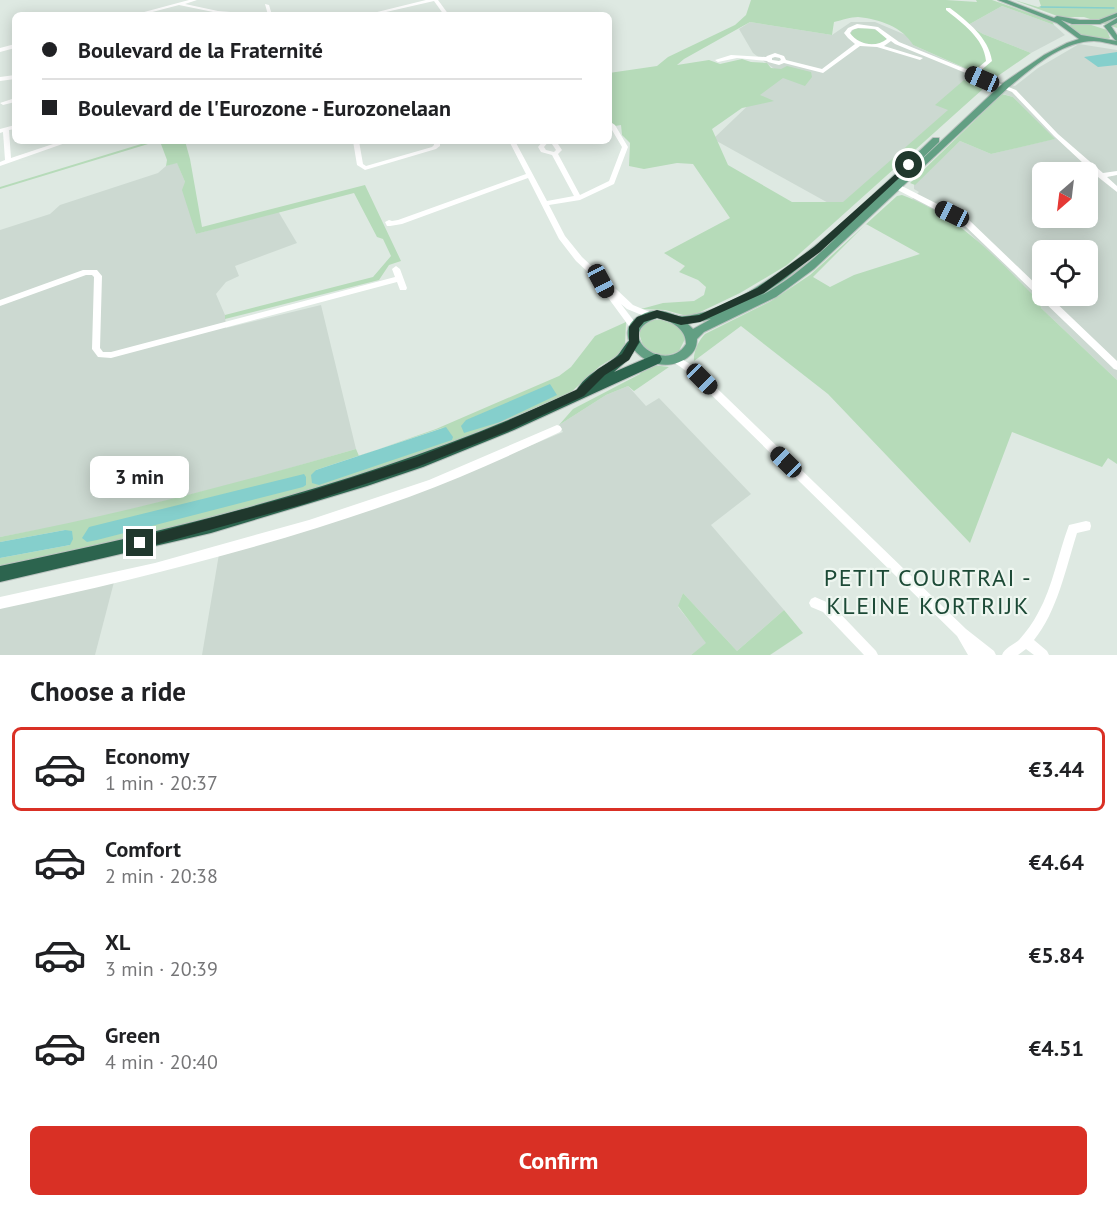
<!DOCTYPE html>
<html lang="en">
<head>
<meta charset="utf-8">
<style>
  body { margin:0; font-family:"PT Sans",sans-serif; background:#f2f2f2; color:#202124; height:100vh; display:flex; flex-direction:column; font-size:22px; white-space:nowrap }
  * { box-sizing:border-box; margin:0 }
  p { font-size:20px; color:#757577 }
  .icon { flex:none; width:33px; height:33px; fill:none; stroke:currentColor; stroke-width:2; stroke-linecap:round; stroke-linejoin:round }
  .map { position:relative; height:655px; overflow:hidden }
  .drawer { display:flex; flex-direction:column; background:#fff; flex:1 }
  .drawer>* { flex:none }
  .hud { position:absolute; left:12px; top:12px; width:600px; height:132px; border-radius:9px; box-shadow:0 3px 15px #0003; display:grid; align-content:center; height:132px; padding:0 30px; background:#fff }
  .needle { width:39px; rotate:208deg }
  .tools { position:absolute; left:1032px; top:162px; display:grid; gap:12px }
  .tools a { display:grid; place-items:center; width:66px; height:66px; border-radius:9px; background:#fff; box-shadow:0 3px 15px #0003; font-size:30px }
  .end { position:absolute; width:27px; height:27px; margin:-14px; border:8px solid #20382d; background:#fff; box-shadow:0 0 0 3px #fff }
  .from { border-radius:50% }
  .bubble { position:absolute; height:42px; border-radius:9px; background:#fff; box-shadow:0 3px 15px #0003; font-size:20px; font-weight:700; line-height:42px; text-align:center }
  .car { position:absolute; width:18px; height:36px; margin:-18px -9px; border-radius:8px; box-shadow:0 0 4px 2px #0007; background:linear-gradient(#222 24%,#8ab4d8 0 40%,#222 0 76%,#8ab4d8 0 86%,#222 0) }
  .hud b { display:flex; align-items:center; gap:21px; height:57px; font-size:22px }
  .hud b+b { border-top:2px solid #e0e0e0 }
  .hud i { width:15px; height:15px; background:#202124 }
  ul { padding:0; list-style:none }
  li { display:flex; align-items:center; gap:18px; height:84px; margin:0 12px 9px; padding:0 18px; border:3px solid transparent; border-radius:9px }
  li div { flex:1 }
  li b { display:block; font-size:22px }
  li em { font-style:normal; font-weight:700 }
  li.selected { border-color:#d93025 }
  li>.icon { width:54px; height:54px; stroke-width:1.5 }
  h2 { padding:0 30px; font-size:27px; line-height:72px }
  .action { display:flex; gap:12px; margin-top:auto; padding:12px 30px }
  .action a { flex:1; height:69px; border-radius:9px; background:#d93025; color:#fff; font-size:24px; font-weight:700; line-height:69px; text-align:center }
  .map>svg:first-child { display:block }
  .built { fill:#ccd9d1; fill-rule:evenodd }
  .green { fill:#b6dbb9; fill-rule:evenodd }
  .water { fill:#85cfcc }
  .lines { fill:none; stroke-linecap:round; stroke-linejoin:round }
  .stream { stroke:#85cfcc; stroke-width:1.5 }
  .major-casing { stroke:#bcc3c0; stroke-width:2 }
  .highway-casing { stroke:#bcc3c0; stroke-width:2 }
  .minor { fill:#fff; fill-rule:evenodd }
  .major { fill:#629f83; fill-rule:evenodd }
  .highway { fill:#2c644e; fill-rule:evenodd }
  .route { fill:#20382d }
  .labels { text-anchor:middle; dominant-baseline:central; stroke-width:4.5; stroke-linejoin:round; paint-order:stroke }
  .near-neighbourhood-label { font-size:24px; letter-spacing:1.5px; fill:#1c4a36; stroke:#eef6f0 }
</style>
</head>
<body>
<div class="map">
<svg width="1117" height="655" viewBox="0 0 1117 655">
  <rect width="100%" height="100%" fill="#dee9e2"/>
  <g class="built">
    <path d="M1002 6 1054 25 1065 35 1031 53 983 34 968 25Z"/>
    <path d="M750 22 832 35 851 22H875L908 36 913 45 986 78 1015 86 1038 68 1079 44 1117 50V380L1041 308 1040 302 964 228 912 199 919 192 914 189V185L960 141 991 154 1054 139 1013 97 984 88 841 210 713 139 781 74 753 53 739 29ZM1042 172H1088V218H1042ZM1042 250H1088V296H1042Z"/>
    <path d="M177 162 185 182 196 234 278 211 297 243 235 266 239 276 226 282 216 294 225 315 226 328 321 305 356 449 249 480 80 522 0 537V230L50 214 60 205 158 173 166 166Z"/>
    <path d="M628 386 646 406 659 398 751 494 711 525 784 610 737 651 683 593 678 607 707 643 691 655H202L219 554 470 471 563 432 559 425 606 395Z"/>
    <path d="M114 582 95 655H0V607Z"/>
  </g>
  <g class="green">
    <path d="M751 0H946L977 2 976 0H992L1052 21 1054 25 1002 6 968 25 983 34 1031 53 992 80 913 45C903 27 879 19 858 17 851 17 842 20 834 22L832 35 750 22 684 59 677 65 709 60 720 64 742 59 751 62 767 63 771 68 781 69 787 66 811 72 812 77 805 86 783 78 760 95 774 101 742 108 712 129 728 165 792 202H843L948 110 935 105 964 80 984 88 787 265 740 293 694 315H683L665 310 641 309 663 303 694 301 704 295 706 287 698 280 679 272 685 266 664 253 730 218 693 164 677 163 644 169 629 166 630 143 622 135 621 125 609 127V73L657 66 668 57 735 25 746 15Z"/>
    <path d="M1014 0 1038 7 1041 6 1039 0H1117V28L1084 17H1060Z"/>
    <path d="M1085 23 1107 30 1110 38C1095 44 1080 36 1069 26L1072 24Z"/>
    <path d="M868 28 882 32 887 40 884 43C870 45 861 45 850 34L854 29Z"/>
    <path d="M1002 94 1013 97 1055 139 991 154 960 141 915 185 910 183Z"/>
    <path d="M151 141H158L0 189V187Z"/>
    <path d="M170 141H185L190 159 202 227 365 185 401 261 389 265 379 280 225 319V315L373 277 391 256 383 239 377 237 354 193 196 234 182 190 185 182 177 163 166 166 167 160 161 144Z"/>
    <path d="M902 195C962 218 996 258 1040 302L1041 308 1117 380V464L1108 458 1102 467 1012 432 970 543 828 394 741 326 694 361C693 352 699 340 705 334L771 301 810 275 897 196ZM866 224 920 254 854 275 830 287 813 277Z"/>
    <path d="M653 320C667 318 682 324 685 339L679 351C666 358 653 356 643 346L639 333 644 325Z"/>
    <path d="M626 322 625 345 620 357 618 355 600 366 569 394 413 458 221 517 0 569V558L70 545 65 530 0 542V537C120 514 239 483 356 449L359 456 436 429 559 376 571 367 595 336ZM445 427 312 483 316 470Z"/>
    <path d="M652 365 669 367 634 391 628 386 606 395 559 425 573 409 640 374 643 367Z"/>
    <path d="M683 593 737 651 784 610 803 633 770 655H691L706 643 678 606Z"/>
  </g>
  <g class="water">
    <path d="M1117 52V65L1098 67 1084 57Z"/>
    <path d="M550 384 557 395 500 422 464 433 461 426 466 420Z"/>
    <path d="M446 427 453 437 452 440 319 485 312 483 311 475 316 470Z"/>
    <path d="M304 474 306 477V485L303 487 97 540 87 542 82 538 89 527Z"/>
    <path d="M65 530 72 531 73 539 70 545 0 558V542Z"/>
  </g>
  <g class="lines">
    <path class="stream" d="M1041 7 1114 8"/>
    <g class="major-casing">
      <g id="major">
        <path d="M998 0H1007L1054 18 1057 16 1080 20H1099L1117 13V17L1100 24H1072L1061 20 1081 35 1117 41V45C1110 44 1101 41 1094 41 1062 41 1032 68 1009 87L814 269 776 297 704 332 697 339C697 347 694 353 687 358 649 383 605 332 641 315 653 309 663 310 675 315 682 318 690 315 697 314 721 309 743 296 763 283 826 244 879 189 933 138H939V142L901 179 1003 83 1044 55 1067 43 1079 39 1057 23ZM837 237C814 259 789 281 760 296L785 279ZM657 318C672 321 686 329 686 344 666 376 610 334 657 318ZM711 319 693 329 688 324Z"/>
        <path d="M1117 18V23L1111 26 1117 35V41L1115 40 1104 26Z"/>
      </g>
    </g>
    <g class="highway-casing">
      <path id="highway" d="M634 337 638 339 640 342 629 359 614 372 656 354 660 355 662 359 660 363 514 430 423 467 367 486 211 533 0 582V566C198 525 393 475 577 390 585 374 605 367 618 355 623 349 627 340 634 337Z"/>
    </g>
    <g class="minor">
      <path d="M189 0H197L185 4 218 11 257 14 259 15 218 13 179 5 141 15H133Z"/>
      <path d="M426 0H438L449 15H444L434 1 373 15H365Z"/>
      <path d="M265 4 269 5 272 15H268Z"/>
      <path d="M946 8H950C967 21 989 38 992 61L979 72 981 76 1016 90 1058 134 1103 173 1117 171V175L1107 177 1117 186V192L1098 177 1054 136 1012 92 895 44 891 41 884 46 923 58 920 60 877 47 860 46 823 73 784 63 779 65 768 62 767 61 737 58 718 62 715 60 731 55 766 57 767 56 775 53 784 56 786 60 822 69 855 44 848 38 844 33 848 28 857 24 878 27 899 42 973 72 986 61C984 38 962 23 946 10ZM858 28 875 29 887 39C876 48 858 45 850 33L852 30ZM775 57 780 58 781 60 779 61 772 60V58Z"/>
      <path d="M15 44V48L0 52V48Z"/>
      <path d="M15 75V79L0 81V77Z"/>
      <path d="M15 98V102L3 105 0 103Z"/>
      <path d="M612 123 615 125 628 147 614 184 580 200 549 205 565 236 582 257 633 305 652 313 653 315 652 317 649 318 627 309 621 304 637 325 638 327 637 329H631L601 288V284L576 261 559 239 528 178 402 224 390 226H387L385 222 389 220 392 221 398 220 526 174 509 141H515L547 201 574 196 552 155 541 152 538 147 543 141H549L544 147 546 150 554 152 556 150 550 141H556L562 150 558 154 580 195 609 181 622 147 609 125Z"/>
      <path d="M15 125V129L9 130 11 158 62 141H71L0 166V162L5 160 3 132 0 133V129Z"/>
      <path d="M353 141H359L363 164 366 166 432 147 434 145V141H440V146L436 149 365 170 357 165Z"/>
      <path d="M500 141H506L507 142 504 144Z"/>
      <path d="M890 182H894L969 220 1042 290V296H1049L1117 361V370L1114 369 963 224 890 186Z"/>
      <path d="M396 266 400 269 407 288 406 290H400L397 282 111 358 98 357 92 349 94 277 92 275H86L0 306V300L83 270H97L102 276 100 348 103 352H111L395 277 392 269Z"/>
      <path d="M675 355 695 367 966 629 994 651 996 655H968L957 636 689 373 672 361 671 359 672 357Z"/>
      <path d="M557 425 560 426 562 429 560 432C511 455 461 478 409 497 276 545 139 579 0 609V597L155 563 309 520 429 480Z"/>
      <path d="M1086 521 1090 522 1091 526 1090 530 1077 533C1066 568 1057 612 1034 640L1047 651 1049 655H1034L1026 649 1018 655H1002C1005 648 1013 645 1019 640 1026 632 1033 623 1038 613 1053 586 1058 554 1069 525Z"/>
      <path d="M815 597 831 604 876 651 878 655H864L823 612 811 607 809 603 811 599Z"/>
    </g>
    <use href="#major" class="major"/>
    <use href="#highway" class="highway"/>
  </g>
  <path class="route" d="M909 162 913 165 912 166 820 252 764 293 700 322 681 325 657 318 644 322 639 328V342L629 360 605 375 584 396 508 431 417 467 304 504 140 549 136 547 134 543 136 538 140 537 304 493 417 457 501 424 576 390 598 369 622 354 629 342V327L637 317 657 310 682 317 699 315 757 288 814 247Z"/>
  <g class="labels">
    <g class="near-neighbourhood-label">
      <text x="928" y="577">PETIT COURTRAI -<tspan x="928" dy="28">KLEINE KORTRIJK</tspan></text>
    </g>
  </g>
</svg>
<div class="tools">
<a><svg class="needle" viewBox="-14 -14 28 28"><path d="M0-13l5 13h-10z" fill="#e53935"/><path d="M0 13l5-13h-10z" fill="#757577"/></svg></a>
<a><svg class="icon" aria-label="locate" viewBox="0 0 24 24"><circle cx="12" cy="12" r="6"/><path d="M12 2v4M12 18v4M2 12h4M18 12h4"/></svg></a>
</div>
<i class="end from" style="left:909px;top:165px"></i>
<i class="end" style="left:140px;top:543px"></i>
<div class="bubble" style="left:90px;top:456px;width:99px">3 min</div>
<i class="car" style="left:982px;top:79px;rotate:294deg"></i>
<i class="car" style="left:952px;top:214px;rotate:296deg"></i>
<i class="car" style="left:601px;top:281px;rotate:152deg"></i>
<i class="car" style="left:702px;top:379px;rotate:135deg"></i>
<i class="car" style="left:786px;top:462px;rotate:314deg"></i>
<div class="hud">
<b><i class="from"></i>Boulevard de la Fraternité</b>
<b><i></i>Boulevard de l'Eurozone - Eurozonelaan</b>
</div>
</div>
<section class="drawer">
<h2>Choose a ride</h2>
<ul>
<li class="selected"><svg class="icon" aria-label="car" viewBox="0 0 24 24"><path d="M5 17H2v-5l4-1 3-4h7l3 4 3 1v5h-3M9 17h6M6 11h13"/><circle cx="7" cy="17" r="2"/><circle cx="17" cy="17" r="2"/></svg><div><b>Economy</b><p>1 min · 20:37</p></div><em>€3.44</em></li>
<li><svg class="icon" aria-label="car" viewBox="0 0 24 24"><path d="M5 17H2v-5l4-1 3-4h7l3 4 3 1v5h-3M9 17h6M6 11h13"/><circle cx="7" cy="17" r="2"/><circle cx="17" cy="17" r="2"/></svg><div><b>Comfort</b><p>2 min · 20:38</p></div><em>€4.64</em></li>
<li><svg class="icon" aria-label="car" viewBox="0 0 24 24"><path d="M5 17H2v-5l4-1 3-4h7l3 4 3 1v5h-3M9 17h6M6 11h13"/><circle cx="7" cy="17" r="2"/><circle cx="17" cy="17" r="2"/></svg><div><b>XL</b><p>3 min · 20:39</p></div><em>€5.84</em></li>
<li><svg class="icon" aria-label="car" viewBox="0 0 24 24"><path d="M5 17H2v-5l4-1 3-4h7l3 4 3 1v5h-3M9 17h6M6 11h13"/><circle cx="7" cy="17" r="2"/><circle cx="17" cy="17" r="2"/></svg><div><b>Green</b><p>4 min · 20:40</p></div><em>€4.51</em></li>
</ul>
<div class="action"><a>Confirm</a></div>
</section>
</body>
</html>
